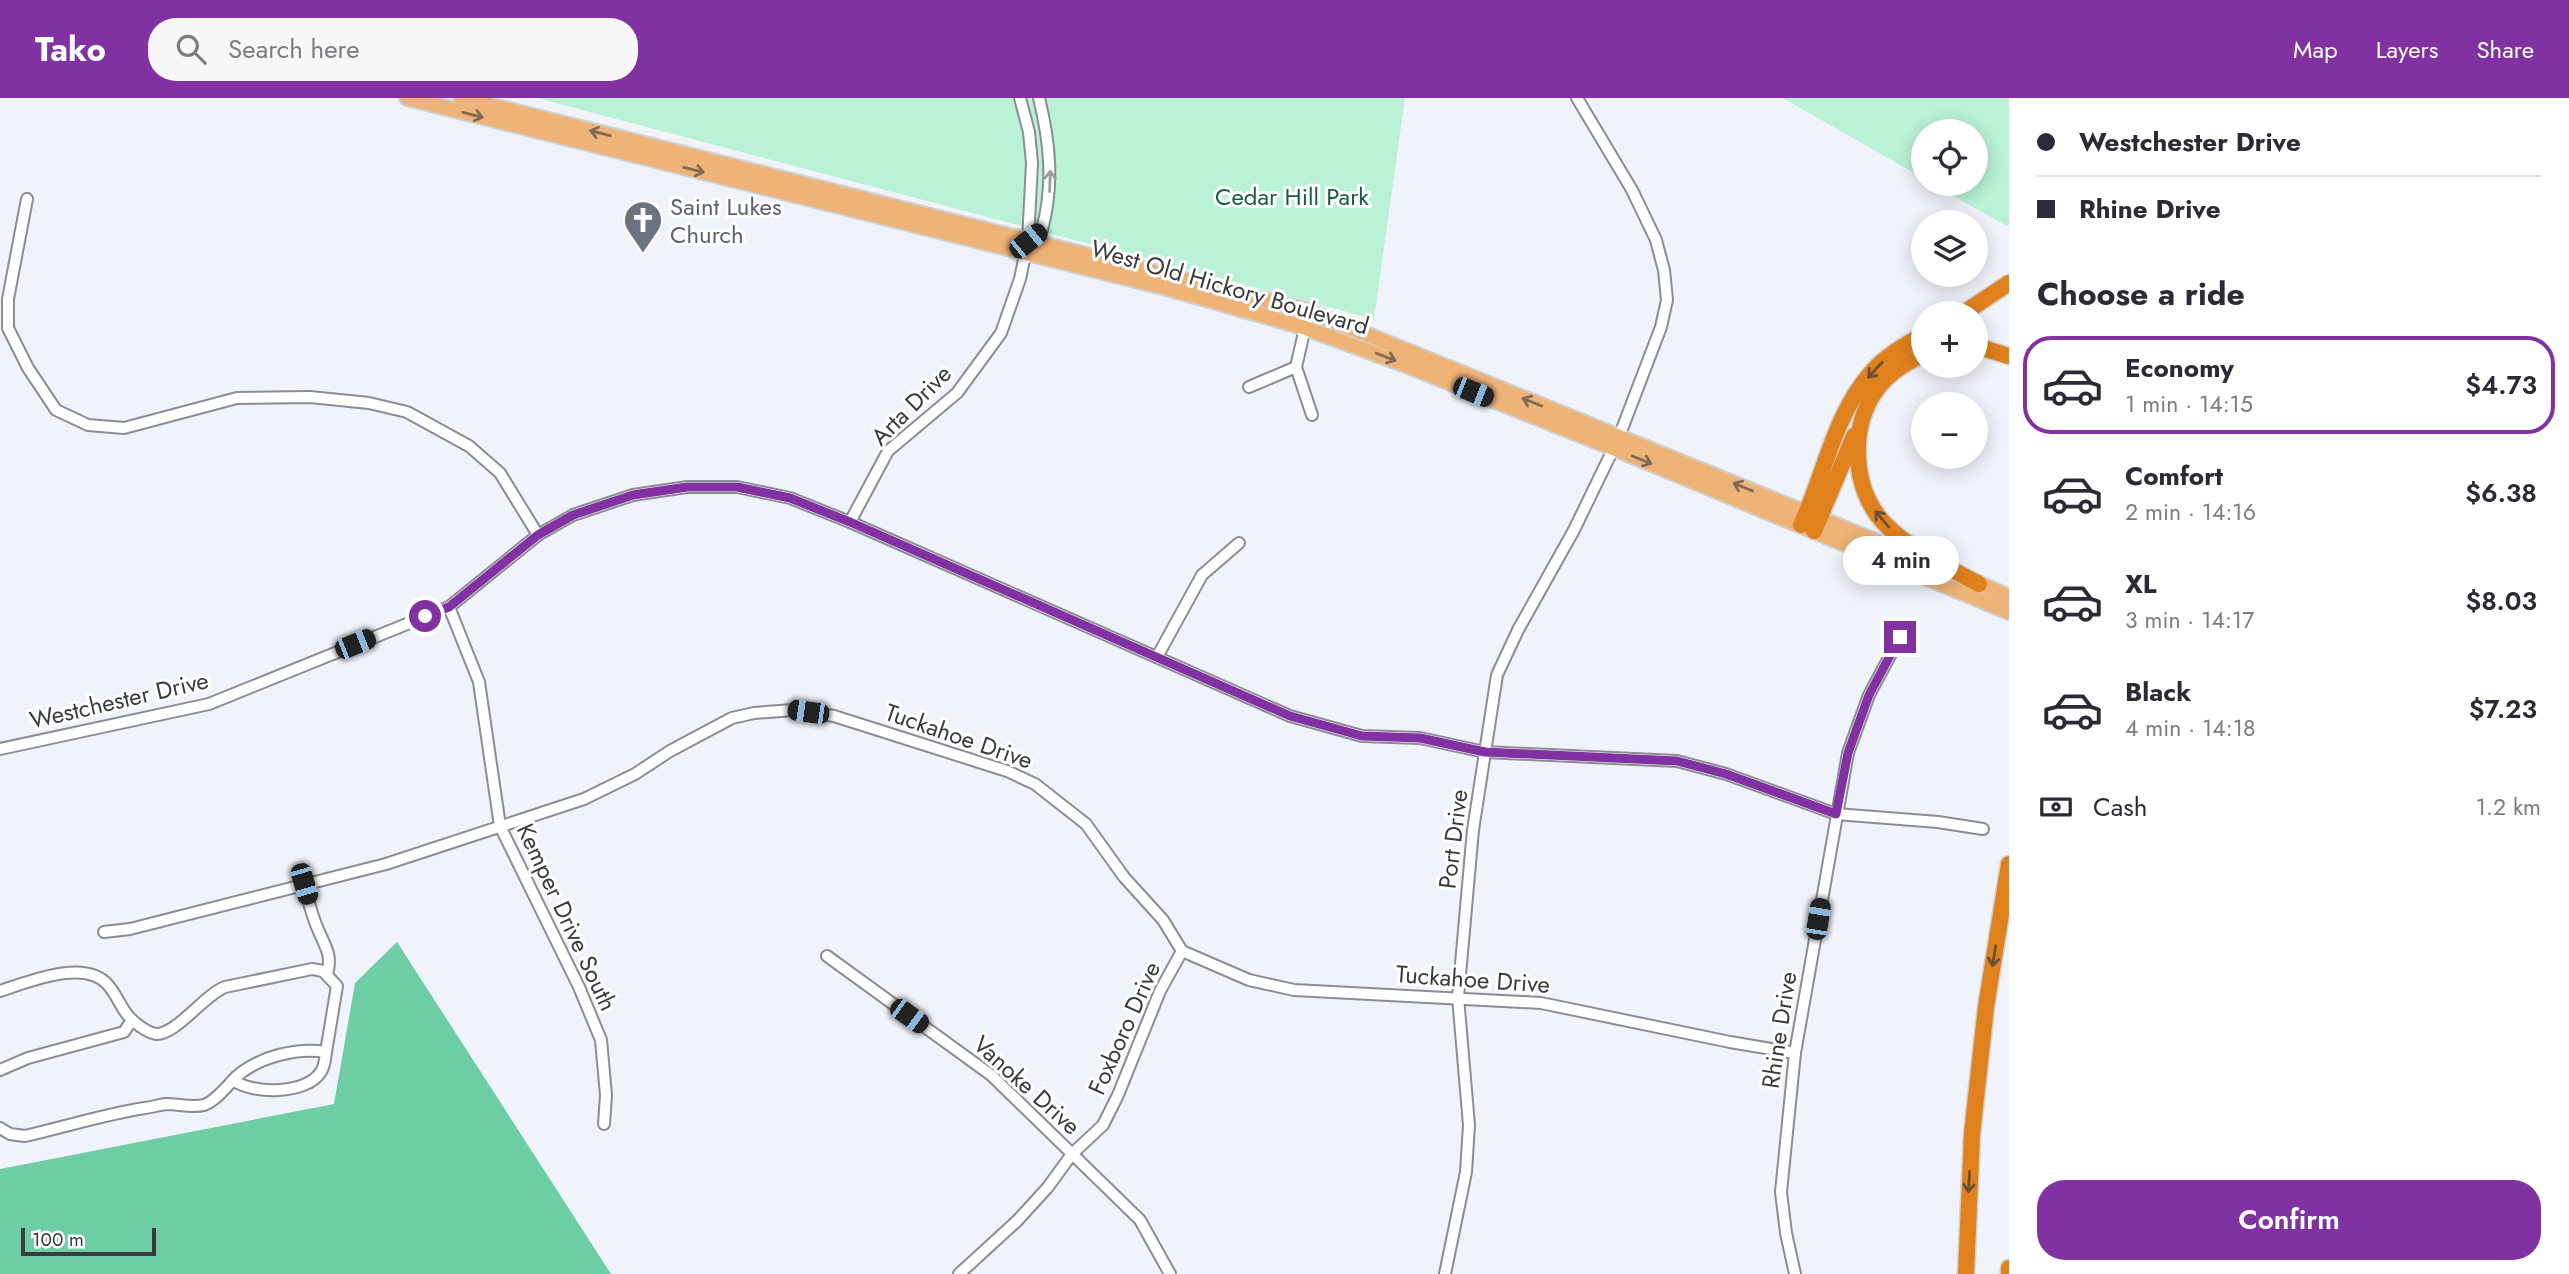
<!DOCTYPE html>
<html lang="en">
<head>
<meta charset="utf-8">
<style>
  body { margin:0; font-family:Jost,sans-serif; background:#f7f7f7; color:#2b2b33; height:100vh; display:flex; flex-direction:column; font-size:26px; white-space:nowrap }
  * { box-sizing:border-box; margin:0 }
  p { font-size:23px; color:#7c7c81 }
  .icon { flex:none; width:38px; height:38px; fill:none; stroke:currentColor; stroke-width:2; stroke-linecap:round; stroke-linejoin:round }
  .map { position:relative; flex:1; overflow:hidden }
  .details { display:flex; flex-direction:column; background:#fff; width:560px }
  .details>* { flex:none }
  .banner { display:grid; align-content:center; height:154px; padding:0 28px; background:#fff }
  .buttons { position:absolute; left:1911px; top:21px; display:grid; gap:14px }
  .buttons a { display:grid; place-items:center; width:77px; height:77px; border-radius:50%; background:#fff; box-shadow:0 4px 18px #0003; font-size:35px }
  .scale { position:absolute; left:21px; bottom:18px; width:135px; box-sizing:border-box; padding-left:7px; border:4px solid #393a3c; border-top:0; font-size:19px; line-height:24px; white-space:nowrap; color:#393a3c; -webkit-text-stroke:5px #fff; paint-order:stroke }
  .end { position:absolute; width:32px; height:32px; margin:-16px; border:9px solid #8131a1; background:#fff; box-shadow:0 0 0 4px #fff }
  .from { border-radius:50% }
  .bubble { position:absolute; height:49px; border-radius:24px; background:#fff; box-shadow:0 4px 18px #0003; font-size:23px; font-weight:600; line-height:49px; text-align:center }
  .car { position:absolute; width:21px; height:42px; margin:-21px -10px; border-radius:9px; box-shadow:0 0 5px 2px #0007; background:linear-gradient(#222 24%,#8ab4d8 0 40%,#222 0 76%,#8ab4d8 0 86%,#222 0) }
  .banner b { display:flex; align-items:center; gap:24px; height:66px; font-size:26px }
  .banner b+b { border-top:2px solid #e1e1e2 }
  .banner i { width:18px; height:18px; background:#2b2b33 }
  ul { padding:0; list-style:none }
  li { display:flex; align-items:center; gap:21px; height:98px; margin:0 14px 10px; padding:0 14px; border:4px solid transparent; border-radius:28px }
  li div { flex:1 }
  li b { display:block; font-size:26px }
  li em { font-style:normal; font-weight:600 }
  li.current { border-color:#8131a1 }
  li>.icon { width:63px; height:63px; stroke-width:1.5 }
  h2 { padding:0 28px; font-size:32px; line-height:84px }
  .pay { display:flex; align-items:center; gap:18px; height:77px; padding:0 28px; font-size:26px }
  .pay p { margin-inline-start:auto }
  .action { display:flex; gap:14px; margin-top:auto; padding:14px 28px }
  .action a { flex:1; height:80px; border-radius:28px; background:#8131a1; color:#fff; font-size:28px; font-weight:600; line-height:80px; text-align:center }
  header { display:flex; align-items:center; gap:42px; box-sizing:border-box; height:98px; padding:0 35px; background:#8131a1; color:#fff }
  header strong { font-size:33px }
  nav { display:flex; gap:38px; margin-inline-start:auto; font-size:24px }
  .search { width:490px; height:63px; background:#f7f7f7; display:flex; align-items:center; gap:18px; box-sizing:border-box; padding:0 24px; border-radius:28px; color:#7c7c81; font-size:26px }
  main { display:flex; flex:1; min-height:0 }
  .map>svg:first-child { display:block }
  .green { fill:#b9f2d7 }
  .forest { fill:#6dcda5 }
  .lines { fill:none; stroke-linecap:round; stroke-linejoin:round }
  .minor-casing { stroke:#8b8d93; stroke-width:14 }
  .major-casing { stroke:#cfd0d0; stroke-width:18 }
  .highway-casing { stroke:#cfd0d0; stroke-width:19 }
  .minor { stroke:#fff; stroke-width:10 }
  .major { stroke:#edb377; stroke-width:14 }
  .highway { stroke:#e1811c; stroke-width:16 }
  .oneway { stroke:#816a54 }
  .oneway2 { stroke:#9c9c9e }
  .oneway3 { stroke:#6b4f32 }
  .route { stroke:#8131a1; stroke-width:9 }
  .labels { text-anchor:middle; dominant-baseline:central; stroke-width:6; stroke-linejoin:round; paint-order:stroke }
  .park-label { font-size:24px; fill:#125e43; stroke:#fff }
  .worship-label { font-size:24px; fill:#5b616d; stroke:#fff; text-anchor:start }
  .street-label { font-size:24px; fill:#393a3c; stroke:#fff }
</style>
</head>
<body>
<header>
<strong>Tako</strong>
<div class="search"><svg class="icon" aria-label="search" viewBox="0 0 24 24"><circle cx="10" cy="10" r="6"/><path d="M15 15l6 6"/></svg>Search here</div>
<nav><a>Map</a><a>Layers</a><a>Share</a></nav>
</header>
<main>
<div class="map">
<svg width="2009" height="1176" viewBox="0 0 2009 1176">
  <rect width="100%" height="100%" fill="#f0f3f9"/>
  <g class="green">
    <path d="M537 0H1405L1374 221Z"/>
    <path d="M1783 0H2009V126L2007 128 1932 86H1976V33H1923V80Z"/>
  </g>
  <path class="forest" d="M397 844 611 1176H0V1071L334 1006 355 885Z"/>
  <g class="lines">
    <g class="minor-casing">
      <g id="minor">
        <path d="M27 101 8 201V230L28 270 56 312 88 327 124 330 237 300 310 299 369 305 407 314 469 348 500 375 538 437"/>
        <path d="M1028 143 1042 132C1054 87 1050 44 1039 0"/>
        <path d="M1309 213 1296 269 1312 317"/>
        <path d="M1249 289 1296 269"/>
        <path d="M850 424 888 353 957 295 1001 235 1020 181 1028 143 1032 65 1029 34 1020 0"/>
        <path d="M449 509 479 584 500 728 579 889 601 942 606 997 604 1026"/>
        <path d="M1157 559 1202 477 1239 445"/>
        <path d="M0 651 209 606 449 509 538 437 573 417 633 397 687 389H737L790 400 850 424 1290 618 1362 638 1420 640 1485 654 1677 663 1726 676 1836 716 1938 724 1983 731"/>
        <path d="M304 786C308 800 311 815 317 829 324 847 333 856 327 876"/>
        <path d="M104 834 130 831 386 766 584 701 635 676 670 653 732 620 754 615 793 612 834 618 1007 673 1035 686 1086 726 1124 779 1163 822 1182 853 1249 882 1294 892 1541 905 1730 944 1795 955"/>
        <path d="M827 858 991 977 1140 1122 1170 1176"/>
        <path d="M0 893C28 884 85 860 108 887 118 898 121 912 132 922L124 934 28 960 0 972"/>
        <path d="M132 922C139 928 148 935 156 936 176 937 204 897 225 889L312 871 323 873 337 888 326 954"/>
        <path d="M0 1030 10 1036 25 1038C65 1029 105 1016 145 1010 152 1009 159 1007 166 1006 178 1006 192 1010 204 1007 216 1003 227 988 236 979 258 959 297 949 326 954 325 961 325 969 320 975 306 996 253 997 233 982"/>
        <path d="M959 1176 1017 1123 1048 1089 1072 1056 1103 1027 1118 997 1160 893 1182 853"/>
        <path d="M1445 1176 1466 1074 1469 1027 1458 899 1473 732 1497 577 1518 532 1574 432 1619 339 1661 229 1667 202 1664 172 1656 142 1632 92 1577 0"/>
        <path d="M1795 1176 1786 1135 1781 1094 1795 955 1848 655 1869 597 1900 539"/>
      </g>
    </g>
    <g class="major-casing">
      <g id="major">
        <path d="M407 0 1167 190 1303 229 1403 266 1613 350 2009 514"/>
        <path d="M461 0 1309 213 1927 464"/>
        <path d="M1969 481 2009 499"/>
      </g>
    </g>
    <g class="highway-casing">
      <g id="highway">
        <path d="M1964 215 2009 185"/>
        <path d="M1976 248 2009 258"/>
        <path d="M1923 256C1906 265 1888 275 1877 291 1849 329 1852 391 1884 425 1911 453 1945 468 1979 486"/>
        <path d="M1801 427C1824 378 1834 317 1871 275 1885 258 1904 248 1923 237"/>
        <path d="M1814 433 1854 338"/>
        <path d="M1966 1176 1972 1036 1986 909 2009 766"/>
        <path d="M2009 1176V1170"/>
      </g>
    </g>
    <use href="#minor" class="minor"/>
    <use href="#major" class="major"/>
    <use href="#highway" class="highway"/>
  </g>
  <defs><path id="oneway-shaft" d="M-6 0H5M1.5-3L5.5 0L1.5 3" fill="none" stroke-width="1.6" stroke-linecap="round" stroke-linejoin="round" transform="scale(1.75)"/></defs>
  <g class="oneway">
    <use href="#oneway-shaft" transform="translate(473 17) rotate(14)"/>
    <use href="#oneway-shaft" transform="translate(600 35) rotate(-166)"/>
    <use href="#oneway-shaft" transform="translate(694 72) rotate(14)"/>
    <use href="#oneway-shaft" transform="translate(1386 259) rotate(21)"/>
    <use href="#oneway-shaft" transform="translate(1532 304) rotate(-158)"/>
    <use href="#oneway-shaft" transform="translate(1642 362) rotate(22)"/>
    <use href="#oneway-shaft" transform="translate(1743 389) rotate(-158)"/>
  </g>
  <use class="oneway2" href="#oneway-shaft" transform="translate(1050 83) rotate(-88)"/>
  <g class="oneway3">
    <use href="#oneway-shaft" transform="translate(1875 272) rotate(133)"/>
    <use href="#oneway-shaft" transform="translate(1882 421) rotate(-130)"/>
    <use href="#oneway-shaft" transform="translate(1994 858) rotate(99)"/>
    <use href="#oneway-shaft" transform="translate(1969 1084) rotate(93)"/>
  </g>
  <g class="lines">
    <path class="route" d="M425 518 449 509 538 437 573 417 633 397 687 389H737L790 400 850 424 1290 618 1362 638 1420 640 1485 654 1677 663 1726 676 1836 716 1848 655 1869 597 1900 539"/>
  </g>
  <defs>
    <g id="church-pin" transform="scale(2.0125)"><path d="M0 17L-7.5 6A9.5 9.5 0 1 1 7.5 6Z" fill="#6b7280" stroke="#fff"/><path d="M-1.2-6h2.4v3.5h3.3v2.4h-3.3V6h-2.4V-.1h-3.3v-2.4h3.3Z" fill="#fff"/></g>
  </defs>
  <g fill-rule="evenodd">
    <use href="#church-pin" x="643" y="122"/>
  </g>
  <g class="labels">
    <g class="park-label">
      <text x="1292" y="98">Cedar Hill Park</text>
    </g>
    <g class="worship-label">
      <text x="670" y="108">Saint Lukes<tspan x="670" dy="28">Church</tspan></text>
    </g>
    <g class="street-label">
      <text transform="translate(1230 189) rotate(16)">West Old Hickory Boulevard</text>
      <text transform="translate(911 307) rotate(-45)">Arta Drive</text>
      <text transform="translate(119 602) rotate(-13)">Westchester Drive</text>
      <text transform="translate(959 638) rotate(19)">Tuckahoe Drive</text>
      <text transform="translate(1453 741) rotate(-83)">Port Drive</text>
      <text transform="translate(567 819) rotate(65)">Kemper Drive South</text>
      <text transform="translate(1473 881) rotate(4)">Tuckahoe Drive</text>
      <text transform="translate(1124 930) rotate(-66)">Foxboro Drive</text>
      <text transform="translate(1779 932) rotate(-81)">Rhine Drive</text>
      <text transform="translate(1027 987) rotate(42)">Vanoke Drive</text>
    </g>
  </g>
</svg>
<div class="buttons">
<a><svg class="icon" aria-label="locate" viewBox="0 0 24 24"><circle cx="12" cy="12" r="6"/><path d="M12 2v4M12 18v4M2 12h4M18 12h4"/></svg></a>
<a><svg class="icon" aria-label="layers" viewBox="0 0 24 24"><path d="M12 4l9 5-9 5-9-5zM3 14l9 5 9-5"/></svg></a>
<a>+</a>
<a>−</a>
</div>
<div class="scale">100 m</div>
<i class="end from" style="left:425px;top:518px"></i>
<i class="end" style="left:1900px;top:539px"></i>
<div class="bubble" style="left:1843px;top:438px;width:116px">4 min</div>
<i class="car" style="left:1028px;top:143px;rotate:51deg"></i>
<i class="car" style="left:1473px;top:294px;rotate:112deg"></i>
<i class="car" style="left:355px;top:546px;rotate:68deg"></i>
<i class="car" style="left:808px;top:614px;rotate:278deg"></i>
<i class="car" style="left:304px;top:786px;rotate:164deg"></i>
<i class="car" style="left:1818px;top:821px;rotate:9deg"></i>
<i class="car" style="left:909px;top:918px;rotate:126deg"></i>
</div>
<section class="details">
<div class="banner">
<b><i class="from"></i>Westchester Drive</b>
<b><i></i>Rhine Drive</b>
</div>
<h2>Choose a ride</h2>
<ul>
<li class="current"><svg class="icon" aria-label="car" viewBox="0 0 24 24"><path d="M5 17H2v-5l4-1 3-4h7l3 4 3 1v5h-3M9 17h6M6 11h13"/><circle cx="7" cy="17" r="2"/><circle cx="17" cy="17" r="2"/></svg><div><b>Economy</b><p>1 min · 14:15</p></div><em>$4.73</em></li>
<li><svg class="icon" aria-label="car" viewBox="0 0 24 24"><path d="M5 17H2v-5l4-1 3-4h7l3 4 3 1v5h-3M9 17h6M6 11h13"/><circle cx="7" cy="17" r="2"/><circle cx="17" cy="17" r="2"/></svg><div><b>Comfort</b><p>2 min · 14:16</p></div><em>$6.38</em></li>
<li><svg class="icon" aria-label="car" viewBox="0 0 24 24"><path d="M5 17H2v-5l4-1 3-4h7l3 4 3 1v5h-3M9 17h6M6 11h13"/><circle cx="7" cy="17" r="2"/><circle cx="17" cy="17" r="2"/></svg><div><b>XL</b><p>3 min · 14:17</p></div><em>$8.03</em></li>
<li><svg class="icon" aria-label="car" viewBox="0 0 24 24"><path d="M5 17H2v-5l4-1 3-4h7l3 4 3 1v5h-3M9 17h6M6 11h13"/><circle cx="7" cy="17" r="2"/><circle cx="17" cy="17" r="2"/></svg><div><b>Black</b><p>4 min · 14:18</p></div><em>$7.23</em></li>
</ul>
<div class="pay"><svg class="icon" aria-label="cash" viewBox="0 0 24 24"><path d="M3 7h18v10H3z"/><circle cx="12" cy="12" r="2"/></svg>Cash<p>1.2 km</p></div>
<div class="action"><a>Confirm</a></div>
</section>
</main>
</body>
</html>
